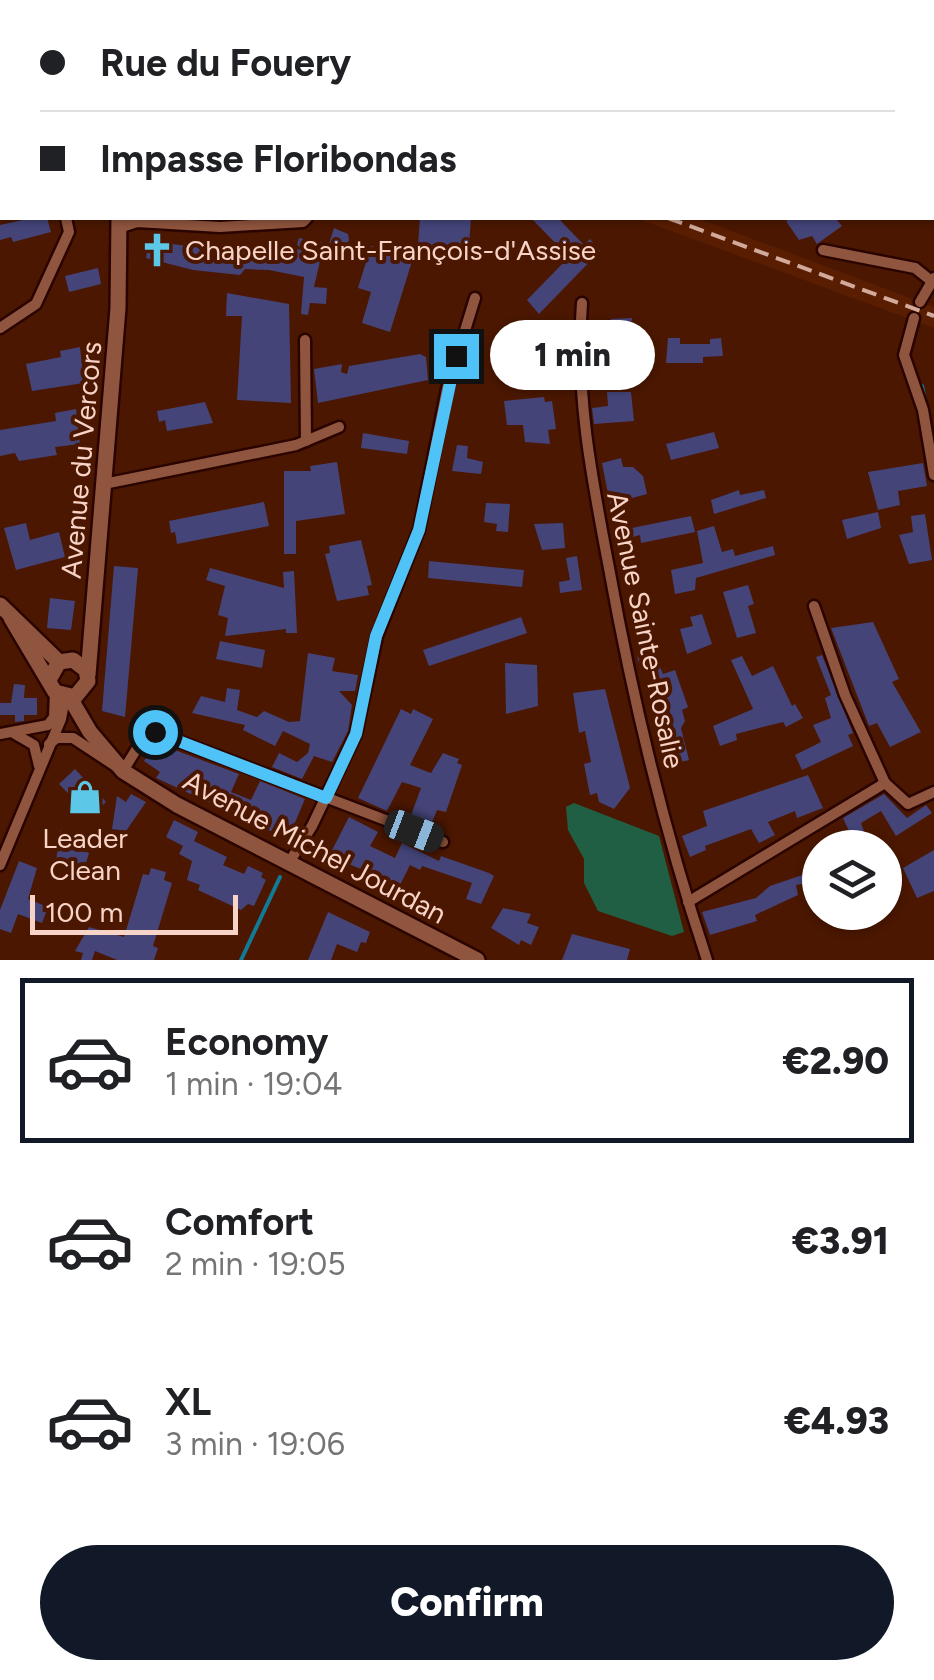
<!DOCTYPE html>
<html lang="en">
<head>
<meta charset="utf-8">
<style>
  body { margin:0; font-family:Figtree,sans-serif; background:#f2f2f2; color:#202124; height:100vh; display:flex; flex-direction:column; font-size:38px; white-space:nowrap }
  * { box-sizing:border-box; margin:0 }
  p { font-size:32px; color:#757577 }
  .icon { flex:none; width:55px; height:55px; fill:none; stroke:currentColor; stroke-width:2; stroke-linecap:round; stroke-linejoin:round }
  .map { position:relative; height:960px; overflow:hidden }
  .drawer { display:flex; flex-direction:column; background:#fff; flex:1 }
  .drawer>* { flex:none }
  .banner { position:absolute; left:0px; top:0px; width:935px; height:220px; box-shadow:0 2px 8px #0004; display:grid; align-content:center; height:220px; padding:0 40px; background:#fff }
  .controls { position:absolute; left:802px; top:830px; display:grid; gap:20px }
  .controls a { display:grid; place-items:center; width:100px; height:100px; border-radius:50%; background:#fff; box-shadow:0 2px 8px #0004; font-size:50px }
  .scale { position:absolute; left:30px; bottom:25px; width:208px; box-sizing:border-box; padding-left:10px; border:5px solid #f7d4c7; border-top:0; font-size:28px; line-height:35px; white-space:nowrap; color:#f7d4c7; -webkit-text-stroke:8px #4b1700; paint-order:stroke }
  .end { position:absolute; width:45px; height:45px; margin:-22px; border:12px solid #4fc3f7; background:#111; box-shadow:0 0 0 5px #111 }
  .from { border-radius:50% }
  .bubble { position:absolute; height:70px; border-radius:35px; background:#fff; box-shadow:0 2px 8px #0004; font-size:32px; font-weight:800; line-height:70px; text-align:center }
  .car { position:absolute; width:30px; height:60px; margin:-30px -15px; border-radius:12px; box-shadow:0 0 8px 2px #0007; background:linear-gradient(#222 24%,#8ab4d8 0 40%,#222 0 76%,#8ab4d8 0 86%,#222 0) }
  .banner b { display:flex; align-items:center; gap:35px; height:95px; font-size:38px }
  .banner b+b { border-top:2px solid #e0e0e0 }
  .banner i { width:25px; height:25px; background:#202124 }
  ul { padding:18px 0 0; list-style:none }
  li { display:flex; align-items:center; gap:30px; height:165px; margin:0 20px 15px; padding:0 20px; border:5px solid transparent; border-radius:0px }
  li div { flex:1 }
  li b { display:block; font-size:38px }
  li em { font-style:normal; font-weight:800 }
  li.selected { border-color:#111827 }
  li>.icon { width:90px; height:90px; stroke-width:1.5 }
  .button { display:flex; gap:20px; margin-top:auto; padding:20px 40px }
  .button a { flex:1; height:115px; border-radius:60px; background:#111827; color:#fff; font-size:40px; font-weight:800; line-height:115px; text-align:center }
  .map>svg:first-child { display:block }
  .built { fill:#591d01 }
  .green { fill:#205f44 }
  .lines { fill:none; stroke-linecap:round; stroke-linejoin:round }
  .stream { stroke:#117a96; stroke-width:4 }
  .building { fill:#444479 }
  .street-casing { stroke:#2a0400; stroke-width:15 }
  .secondary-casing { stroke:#2a0400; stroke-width:20 }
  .street { stroke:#90553e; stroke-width:10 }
  .secondary { stroke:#90553e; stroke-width:15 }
  .rail { stroke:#d1aa9b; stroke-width:4; stroke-dasharray:15 8; stroke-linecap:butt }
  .route { stroke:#4fc3f7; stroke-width:12 }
  .labels { text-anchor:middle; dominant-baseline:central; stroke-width:8; stroke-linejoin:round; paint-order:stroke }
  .poi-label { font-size:28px; fill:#f7d4c7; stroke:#4b1700; text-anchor:start }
  .street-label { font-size:28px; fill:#f7d4c7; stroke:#4b1700 }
</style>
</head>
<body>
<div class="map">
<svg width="934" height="960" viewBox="0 0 934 960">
  <rect width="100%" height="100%" fill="#4b1700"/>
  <path class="built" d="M636 218H697L934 307V328Z"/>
  <path class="green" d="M574 803 659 836 684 932 672 936 598 911 584 883V859L568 830 566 807Z"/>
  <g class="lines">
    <g class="stream">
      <path d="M423 2 424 0"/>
      <path d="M922 386 929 420"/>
      <path d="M241 960 280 877"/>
    </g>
  </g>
  <g class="building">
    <path d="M32 218H47L51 232 13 242 11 237 0 240V225Z"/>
    <path d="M420 218H471L469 246 418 245Z"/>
    <path d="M531 218H558L584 245 590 239 600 251 539 314 527 300 569 257Z"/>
    <path d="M795 218H835L842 226 817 244 812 236 799 240 786 221Z"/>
    <path d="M334 228 348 234 349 240 339 259 322 253 314 287 327 288 326 304 310 303 308 315 301 314 304 277 269 270 245 269 240 275 193 270 146 258 149 241 203 248 235 250 236 244 305 250 297 245 299 238 329 244Z"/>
    <path d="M371 246 413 258 390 332 362 323 371 292 358 288Z"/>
    <path d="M98 268 101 284 69 292 65 276Z"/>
    <path d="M227 293 289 304 291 403 237 400 242 316H226Z"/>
    <path d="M632 318 629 336 599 335 595 349H589L590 321 611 323V319Z"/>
    <path d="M546 322 558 336 524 360 513 346Z"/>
    <path d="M668 338H680V344H710V339L721 338 723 356 703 357V363H666Z"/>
    <path d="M80 347 84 383 32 391 26 364 61 357 60 351Z"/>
    <path d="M420 354 426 357 428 380 318 403 314 369 342 364 341 372 347 374 349 366Z"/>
    <path d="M607 392H631L634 421 594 424 592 408 608 406Z"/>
    <path d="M544 397 545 402 552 401 556 429 548 430 550 444 525 442 523 425H507L504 401Z"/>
    <path d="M205 402 213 423 167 431 165 420 159 422 157 411Z"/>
    <path d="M76 409 80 444 55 447 57 455 19 461 15 453 0 456V430L56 421 55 413Z"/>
    <path d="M714 432 719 448 671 460 666 444Z"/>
    <path d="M363 433 409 441 407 454 361 448Z"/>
    <path d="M457 445 468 446 467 458 483 462 481 474 452 471Z"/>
    <path d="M621 458 623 467H633L643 476 647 494 610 504 602 463Z"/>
    <path d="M337 462 345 514 296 521V554H284V471H311L310 466Z"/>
    <path d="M923 463 927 486 898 491 900 505 878 510 868 472Z"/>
    <path d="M739 490 740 495 764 490 766 498 714 514 711 500Z"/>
    <path d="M264 502 269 526 177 544 175 532 171 533 169 521Z"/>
    <path d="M486 503 510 504 508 532 496 531 497 524 484 522Z"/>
    <path d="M878 512 881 528 847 539 842 520Z"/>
    <path d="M925 514 932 560 909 564 899 535 913 532 911 516Z"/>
    <path d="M691 516 695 532 641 543 640 535 615 542 612 532Z"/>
    <path d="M26 523 30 540 59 532 65 557 16 570 4 528Z"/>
    <path d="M563 523 565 548 542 550 534 524Z"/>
    <path d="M714 526 722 552 733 549 735 556 773 546 775 555 696 578 695 590 675 594 671 570 703 563 697 531Z"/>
    <path d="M361 540 372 585 367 586 369 595 337 601 325 554 330 553 329 546Z"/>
    <path d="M577 556 582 590 560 593 559 582 570 580 566 558Z"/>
    <path d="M429 561 524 570 522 587 428 578Z"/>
    <path d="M114 566 138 568 125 717 102 711Z"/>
    <path d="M210 568 284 588 283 572 294 571 297 633H286V629L225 636 228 618 218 615 225 586 206 580Z"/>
    <path d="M748 585 754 604 748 606 756 633 737 638 723 592Z"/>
    <path d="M50 598 75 601 71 630 47 628Z"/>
    <path d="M702 614 712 644 687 654 680 629 693 626 690 617Z"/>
    <path d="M521 617 527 633 429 666 423 650Z"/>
    <path d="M873 622 899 679 892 682 921 732 890 747 877 723 869 726 831 628Z"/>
    <path d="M220 641 265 650 262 668 216 659Z"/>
    <path d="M653 651 663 674 675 670 688 707 682 710 685 721 681 728 689 760 672 764 665 746 670 744 661 716 670 713 662 690 656 692 649 667 640 669 637 655Z"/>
    <path d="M308 653 335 658 332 671 358 675 355 691H339L352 705 348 731 332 762 314 756 302 779 272 767 279 753 297 762 308 753 310 744 283 731 275 746 243 730 245 725 192 713 201 696 225 702 227 688 240 690 237 710 257 717 264 711 289 722 300 721Z"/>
    <path d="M822 655 853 733 848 735 853 746 802 770 795 755 821 742 813 725 831 718 825 698 831 695 816 657Z"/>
    <path d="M742 656 752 676 773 666 792 706 795 704 803 718 786 727 783 722 736 734 737 740 720 746 713 726 753 709 731 660Z"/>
    <path d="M505 663 537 665 538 706 506 714Z"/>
    <path d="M14 684 25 685 24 698H37V715H24V721L15 722V715H0V703H11Z"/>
    <path d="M605 689 630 788 614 809 599 802 597 793 590 795 584 764 591 762 585 731 579 733 573 693Z"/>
    <path d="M401 709 411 714 413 709 433 719 410 765 431 773 443 753 459 759 457 763 462 765 446 812 437 810 431 825 410 818 421 788 402 782 387 811 358 798Z"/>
    <path d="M156 743 239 774 231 792 251 800 260 781 305 799 288 839 156 778 160 772 144 761Z"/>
    <path d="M75 769 106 802 91 817 59 784Z"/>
    <path d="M808 775 823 808 797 818 795 811 768 822 775 835 759 843 751 829 705 846 706 850 690 857 682 836 707 826 703 811Z"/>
    <path d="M131 794 146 802 126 831 112 829 117 796 126 802Z"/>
    <path d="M884 794 907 818 926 805 932 813 896 836 881 811 861 823 870 848H857L843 818Z"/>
    <path d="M349 817 378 832 370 846 395 858 402 843 439 861 441 856 489 873 494 876 481 904 466 899 472 883 422 866 420 870 410 865 400 885 329 856Z"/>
    <path d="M174 820 198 832 194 841 227 857 223 865 244 874 248 866 263 873 261 877 266 880 254 906 248 904 241 910 198 890 200 885 187 880 192 861 179 854 183 846 166 837Z"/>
    <path d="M60 830 73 835 69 846 89 853 84 870 56 862Z"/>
    <path d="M934 850V891L917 898 903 868Z"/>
    <path d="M19 861 37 868 28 899 48 907 42 923 18 914 11 933 0 929V910Z"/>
    <path d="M151 868 166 872 164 880 172 883 153 946 158 948 154 960H117L95 951 92 960H81L83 953 75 951 89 927 124 937 143 874 149 875Z"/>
    <path d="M820 869V881L796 885 798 895 755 915 757 921 710 935 702 912 756 898 770 886Z"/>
    <path d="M503 908 531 914 527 923 539 927 531 945 521 940 519 945 491 928Z"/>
    <path d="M328 912 370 932 366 943 361 942 357 952 337 944 331 960H308Z"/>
    <path d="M572 934 630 949 627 960H562Z"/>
  </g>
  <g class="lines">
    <g class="street-casing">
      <g id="street">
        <path d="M487 0 489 2"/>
        <path d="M558 0 561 2"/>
        <path d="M587 0 590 2"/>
        <path d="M831 2 834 0"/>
        <path d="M0 33 2 35"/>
        <path d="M0 53 2 52"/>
        <path d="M0 130H2"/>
        <path d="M0 212H2"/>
        <path d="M122 227 137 222 220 227 303 222 307 218"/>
        <path d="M823 250 915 268 934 283"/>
        <path d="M920 302 934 278"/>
        <path d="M582 303C575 394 592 479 609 568 633 701 664 831 707 960"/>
        <path d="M914 318 904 355 923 410 934 475"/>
        <path d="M0 328 36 304 69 232 66 218"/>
        <path d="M305 340 306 441"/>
        <path d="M104 484 296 445 339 427"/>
        <path d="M814 606 845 695 885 783"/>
        <path d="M0 734 48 725 54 717 55 692"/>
        <path d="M15 734 34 745 39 766"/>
        <path d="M49 744 57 738H73L123 771 147 732H155L443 842"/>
        <path d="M290 861 312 826 356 734 377 636 419 530 447 389 475 298"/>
        <path d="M0 865 61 719 65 698"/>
        <path d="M688 902 885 783 908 804 934 792"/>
      </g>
    </g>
    <g class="secondary-casing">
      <g id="secondary">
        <path d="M93 2V0"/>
        <path d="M0 605 59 662"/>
        <path d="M11 618 55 692 75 697 88 681 86 670 73 660 59 662 50 678"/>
        <path d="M88 675 118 308 119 218"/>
        <path d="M70 698 90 732 123 771 177 805 477 960"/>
      </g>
    </g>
    <use href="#street" class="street"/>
    <use href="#secondary" class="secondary"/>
    <g class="rail">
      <path d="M128 0 131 2"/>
      <path d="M668 218 934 316"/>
    </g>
  </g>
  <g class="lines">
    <path class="route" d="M155 732 326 798 356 734 376 636 419 530 456 356"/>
  </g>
  <defs>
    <g id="church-bare" transform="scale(2.7)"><path d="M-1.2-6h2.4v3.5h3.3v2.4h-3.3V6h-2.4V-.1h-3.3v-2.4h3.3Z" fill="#5dc7e8" stroke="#4b1700" stroke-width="2.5" paint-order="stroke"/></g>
    <g id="shop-bare" transform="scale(2.7)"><path d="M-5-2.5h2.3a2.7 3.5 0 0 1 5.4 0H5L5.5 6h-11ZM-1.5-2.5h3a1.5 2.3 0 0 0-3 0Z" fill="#5dc7e8" stroke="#4b1700" stroke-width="2.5" paint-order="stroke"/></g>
  </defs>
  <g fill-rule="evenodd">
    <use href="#church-bare" x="157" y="250"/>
    <use href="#shop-bare" x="85" y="797"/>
  </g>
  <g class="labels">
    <g class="poi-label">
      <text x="185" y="250">Chapelle Saint-François-d'Assise</text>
      <text x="85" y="838" text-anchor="middle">Leader<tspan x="85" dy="32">Clean</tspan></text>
    </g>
    <g class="street-label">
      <text transform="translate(81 460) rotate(-85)">Avenue du Vercors</text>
      <text transform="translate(646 630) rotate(78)">Avenue Sainte-Rosalie</text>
      <text transform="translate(315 847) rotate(28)">Avenue Michel Jourdan</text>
    </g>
  </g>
</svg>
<div class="controls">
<a><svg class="icon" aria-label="layers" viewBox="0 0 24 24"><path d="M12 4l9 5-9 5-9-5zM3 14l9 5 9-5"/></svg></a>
</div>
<div class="scale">100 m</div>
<i class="end from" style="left:155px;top:732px"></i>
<i class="end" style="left:456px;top:356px"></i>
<div class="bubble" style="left:490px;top:320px;width:165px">1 min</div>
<i class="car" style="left:414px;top:831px;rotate:111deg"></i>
<div class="banner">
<b><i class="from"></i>Rue du Fouery</b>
<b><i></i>Impasse Floribondas</b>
</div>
</div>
<section class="drawer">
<ul>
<li class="selected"><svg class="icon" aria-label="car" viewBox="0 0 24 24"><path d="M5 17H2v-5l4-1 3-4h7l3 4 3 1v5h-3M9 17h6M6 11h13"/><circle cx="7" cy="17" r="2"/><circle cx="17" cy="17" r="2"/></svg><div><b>Economy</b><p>1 min · 19:04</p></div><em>€2.90</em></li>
<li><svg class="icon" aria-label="car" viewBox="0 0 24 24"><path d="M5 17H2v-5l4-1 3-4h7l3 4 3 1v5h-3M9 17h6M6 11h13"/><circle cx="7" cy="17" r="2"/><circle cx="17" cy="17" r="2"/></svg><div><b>Comfort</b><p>2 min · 19:05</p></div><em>€3.91</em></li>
<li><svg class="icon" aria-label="car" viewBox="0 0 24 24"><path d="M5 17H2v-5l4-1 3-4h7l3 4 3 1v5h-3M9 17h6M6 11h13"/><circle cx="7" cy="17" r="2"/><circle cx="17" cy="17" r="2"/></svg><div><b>XL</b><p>3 min · 19:06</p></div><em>€4.93</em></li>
</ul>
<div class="button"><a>Confirm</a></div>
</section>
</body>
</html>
